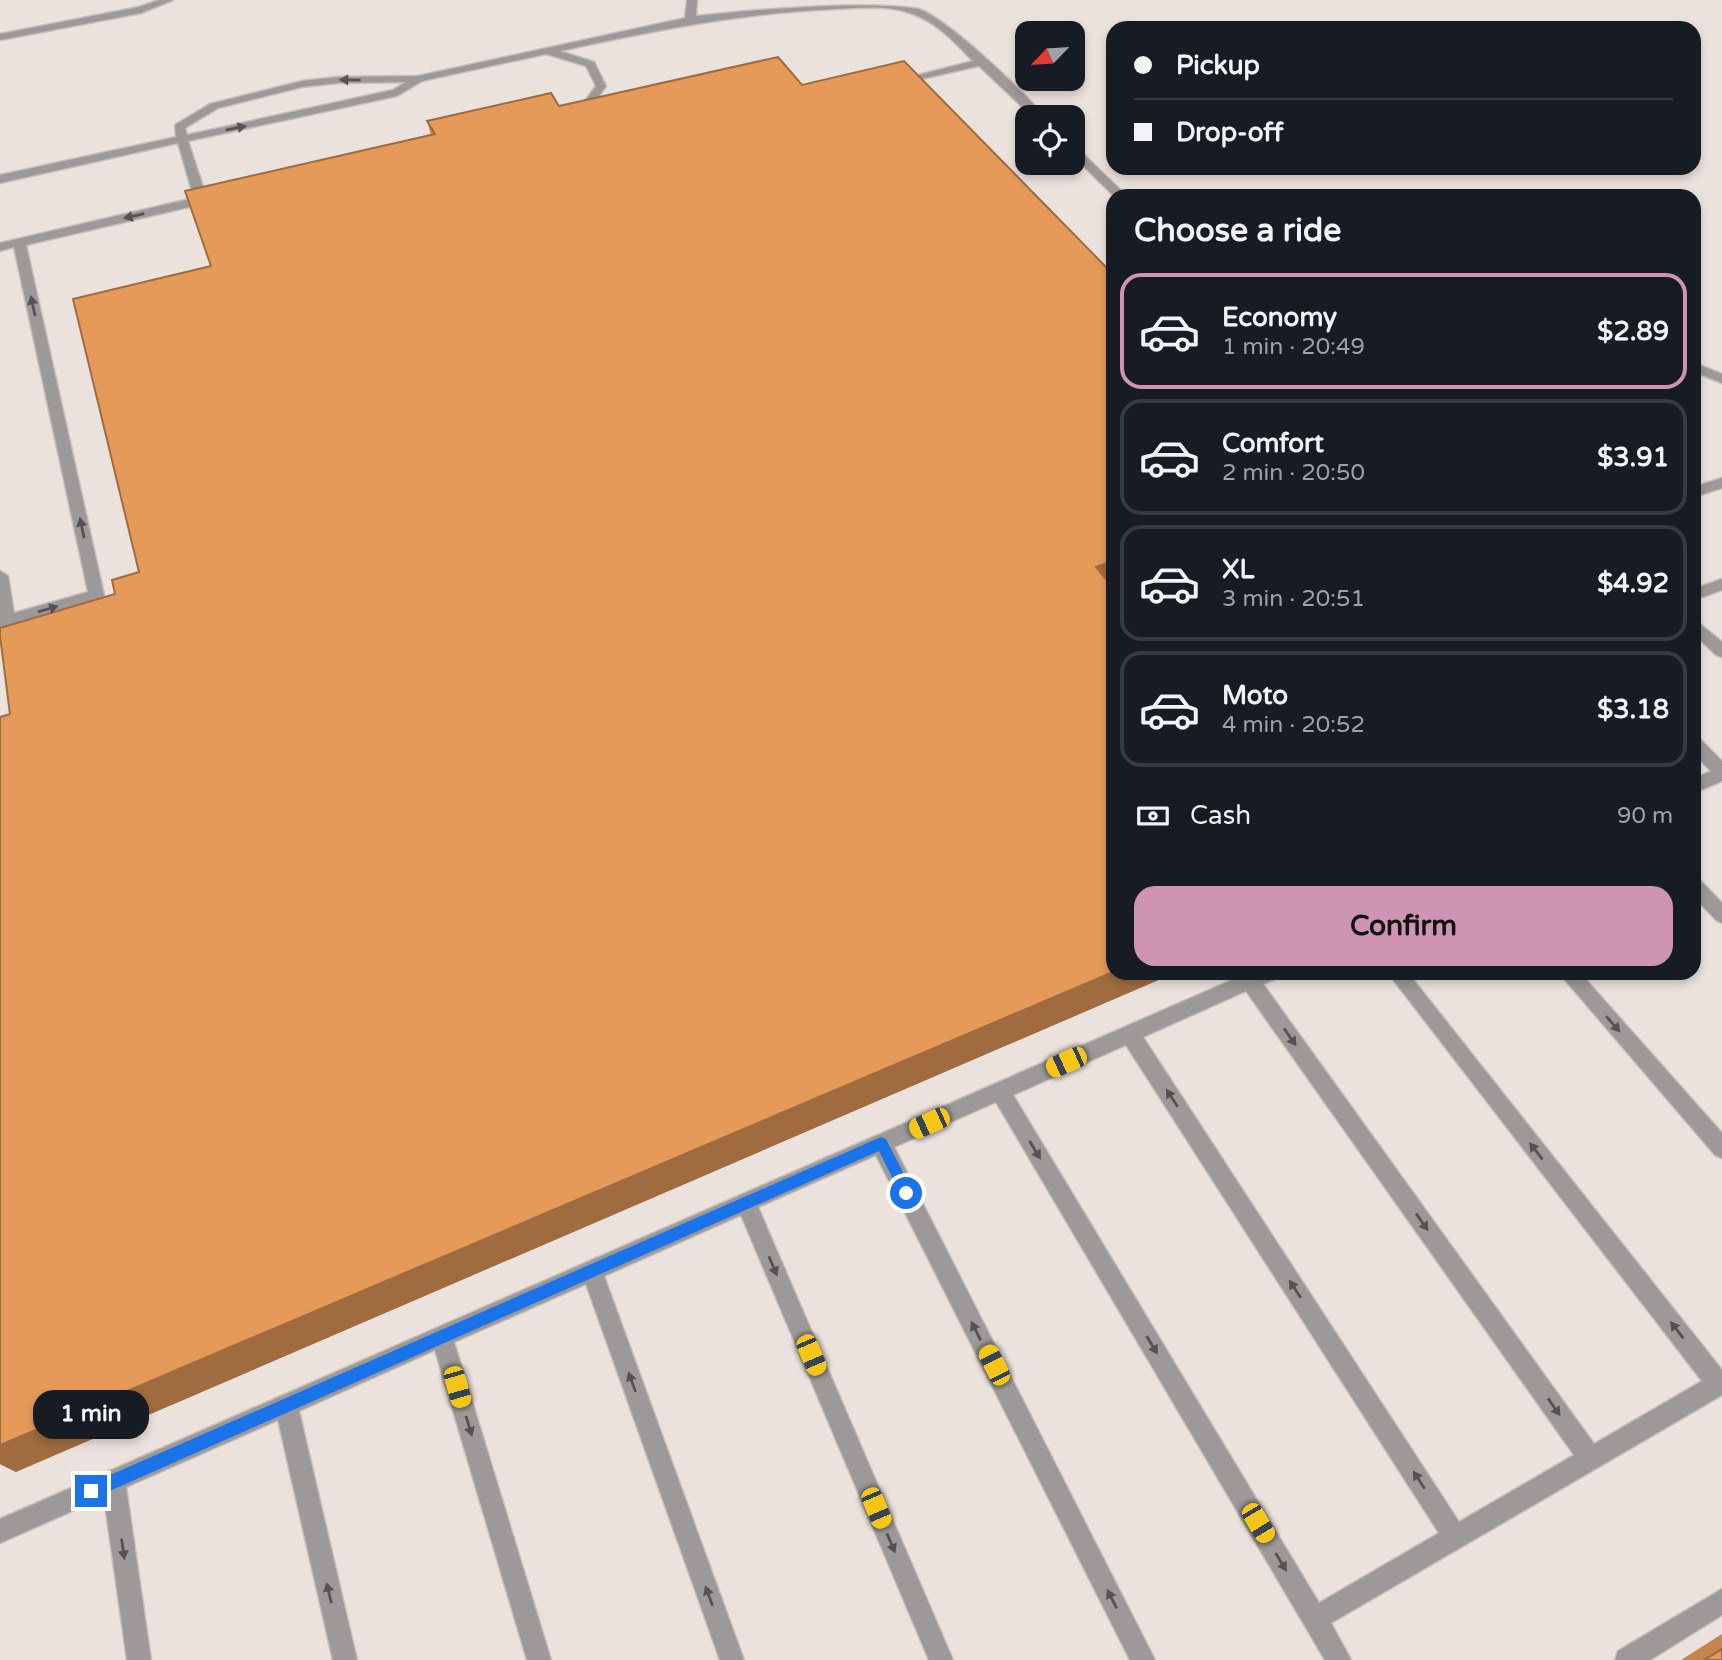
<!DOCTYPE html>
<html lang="en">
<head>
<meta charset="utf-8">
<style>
  body { margin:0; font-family:"Varela Round",sans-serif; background:#20242c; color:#f1f3f6; height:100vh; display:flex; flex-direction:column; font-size:26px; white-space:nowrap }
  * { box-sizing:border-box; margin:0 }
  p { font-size:23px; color:#9ea1a6 }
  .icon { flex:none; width:38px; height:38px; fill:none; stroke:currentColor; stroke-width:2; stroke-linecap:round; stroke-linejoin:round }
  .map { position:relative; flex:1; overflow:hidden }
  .details { position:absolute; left:1106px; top:189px; width:595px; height:791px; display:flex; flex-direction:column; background:#171b24; border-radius:21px; box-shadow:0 4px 10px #0003 }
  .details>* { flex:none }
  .top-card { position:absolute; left:1106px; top:21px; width:595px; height:154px; border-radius:21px; box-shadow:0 4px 10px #0003; display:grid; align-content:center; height:154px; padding:0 28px; background:#171b24 }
  .needle { width:46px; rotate:245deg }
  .fabs { position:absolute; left:1015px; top:21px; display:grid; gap:14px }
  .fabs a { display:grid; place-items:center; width:70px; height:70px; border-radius:14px; background:#171b24; box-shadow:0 4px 10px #0003; font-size:35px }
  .end { position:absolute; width:32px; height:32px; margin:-16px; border:9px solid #1a73e8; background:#fff; box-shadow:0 0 0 4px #fff }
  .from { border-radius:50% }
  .bubble { position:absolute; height:49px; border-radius:21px; background:#171b24; box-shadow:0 4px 10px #0003; font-size:23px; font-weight:800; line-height:49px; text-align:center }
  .car { position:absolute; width:21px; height:42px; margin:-21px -10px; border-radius:9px; box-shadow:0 0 5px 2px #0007; background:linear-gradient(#f5c518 24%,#345 0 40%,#f5c518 0 76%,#345 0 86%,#f5c518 0) }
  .top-card b { display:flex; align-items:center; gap:24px; height:66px; font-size:26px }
  .top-card b+b { border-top:2px solid #363941 }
  .top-card i { width:18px; height:18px; background:#f1f3f6 }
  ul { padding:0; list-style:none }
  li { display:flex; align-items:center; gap:21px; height:116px; margin:0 14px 10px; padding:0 14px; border:4px solid #363941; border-radius:21px }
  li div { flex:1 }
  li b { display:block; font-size:26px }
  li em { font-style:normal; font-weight:800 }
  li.on { border-color:#cf93b4 }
  li>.icon { width:63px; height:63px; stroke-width:1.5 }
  h2 { padding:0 28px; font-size:32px; line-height:84px }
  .pay { display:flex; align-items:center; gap:18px; height:77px; padding:0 28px; font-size:26px }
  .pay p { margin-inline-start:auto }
  .cta { display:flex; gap:14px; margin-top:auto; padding:14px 28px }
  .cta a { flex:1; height:80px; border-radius:21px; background:#cf93b4; color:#111; font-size:28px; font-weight:800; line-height:80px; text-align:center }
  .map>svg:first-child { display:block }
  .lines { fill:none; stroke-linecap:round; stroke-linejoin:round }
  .service-casing { stroke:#c8bfbb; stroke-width:3 }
  .service { fill:#9e9999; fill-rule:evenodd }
  .wall { fill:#c5844d }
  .shaded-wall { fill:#a06c3f }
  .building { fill:#e59a5a; stroke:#a06c3f; stroke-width:2 }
  .oneway { fill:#575251 }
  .route { fill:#1a73e8 }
</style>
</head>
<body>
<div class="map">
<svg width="1722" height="1660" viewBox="0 0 1722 1660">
  <rect width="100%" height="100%" fill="#ece2dd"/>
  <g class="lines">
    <g class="service-casing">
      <g id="service">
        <path d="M159 0H173L141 13 0 40V34L139 7Z"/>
        <path d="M687 0H697L696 16C753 10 867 0 919 9 949 20 1023 91 1045 117H1033L979 66 895 85V81L973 61C955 43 939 24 915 15 890 4 861 8 835 9 741 13 652 31 560 51L594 62 606 86 588 112 575 115 569 112 580 108 596 86 586 66 546 54 422 81 397 96 188 141 206 196 215 195V201L26 245 104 595 101 599 0 629V571L8 576 14 613 88 592 14 247 0 251V243L194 198 178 143 0 183V175L176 137 175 125 210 104 302 81 338 77 418 76 685 18ZM406 82 393 90 187 135 185 128 218 108 302 87 338 83Z"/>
        <path d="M1073 147 1077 148 1127 196H1114L1073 156Z"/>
        <path d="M1694 363 1722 374V383L1694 372Z"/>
        <path d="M1722 478V488L1694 497V487Z"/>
        <path d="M1722 579V590L1694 600V589Z"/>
        <path d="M1694 619 1722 642V657L1716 655 1694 634Z"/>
        <path d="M1694 738 1700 739 1722 761V781L1694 793V779L1711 771 1694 754Z"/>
        <path d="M1694 878 1700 880 1722 903V923L1716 920 1694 897Z"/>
        <path d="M1248 973H1277L1275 979 1263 984 1594 1444 1702 1381 1388 973H1408L1722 1370V1395L1331 1623 1351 1660H1325L996 1102 894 1147 1155 1660H1130L876 1155 758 1207 953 1660H929L741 1215 604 1276 744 1660H720L586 1284 454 1342 551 1660H527L435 1350 299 1411 357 1660H333L278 1420 126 1487 151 1660H127L104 1497 0 1543V1519ZM1246 991 1574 1455 1459 1522 1143 1037ZM1126 1045 1439 1533 1319 1603 1013 1095Z"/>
        <path d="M1559 973H1580L1722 1133V1158L1715 1155Z"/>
        <path d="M1722 1589V1615L1650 1660H1615L1618 1651Z"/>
      </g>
    </g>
    <use href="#service" class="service"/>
  </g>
  <g class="wall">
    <path d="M551 93 16 1472 0 1464V717L10 714 115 594 139 572 211 266 431 135 427 121Z"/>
    <path d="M1722 1634V1660H1681Z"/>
  </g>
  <g class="shaded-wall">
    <path d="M1113 561V595L1096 567Z"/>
    <path d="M1113 972 1175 973 16 1472 0 1464V1445Z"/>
  </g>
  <g class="building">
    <path d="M778 57 802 85 904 61 1106 267 1113 265V561L1096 567 1113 588V972L0 1445V717L10 714 0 636V628L115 594 112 580 139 572 73 299 211 266 185 191 435 134 427 121 551 93 559 106Z"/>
    <path d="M1722 1649V1660H1704Z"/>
  </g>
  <defs><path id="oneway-solid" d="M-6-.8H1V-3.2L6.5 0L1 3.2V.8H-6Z" transform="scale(1.75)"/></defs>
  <g class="oneway">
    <use href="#oneway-solid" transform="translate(350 80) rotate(-179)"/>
    <use href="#oneway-solid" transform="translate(236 128) rotate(-12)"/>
    <use href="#oneway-solid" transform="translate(134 216) rotate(167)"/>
    <use href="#oneway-solid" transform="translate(33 306) rotate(-102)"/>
    <use href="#oneway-solid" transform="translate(82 528) rotate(-102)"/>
    <use href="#oneway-solid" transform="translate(48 609) rotate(-16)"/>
    <use href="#oneway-solid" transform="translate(1613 1024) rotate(49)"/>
    <use href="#oneway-solid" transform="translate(1290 1037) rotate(55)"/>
    <use href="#oneway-solid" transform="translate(1172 1098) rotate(-123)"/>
    <use href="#oneway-solid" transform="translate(1035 1150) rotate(59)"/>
    <use href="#oneway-solid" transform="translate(1536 1151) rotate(-128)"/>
    <use href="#oneway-solid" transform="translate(1422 1222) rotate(55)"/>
    <use href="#oneway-solid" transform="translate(773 1266) rotate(67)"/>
    <use href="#oneway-solid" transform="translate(1295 1289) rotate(-123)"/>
    <use href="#oneway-solid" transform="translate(1677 1330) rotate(-128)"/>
    <use href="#oneway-solid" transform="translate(976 1331) rotate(-117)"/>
    <use href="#oneway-solid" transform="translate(1152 1345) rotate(59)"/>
    <use href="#oneway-solid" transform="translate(632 1382) rotate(-110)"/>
    <use href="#oneway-solid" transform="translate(1554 1407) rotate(55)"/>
    <use href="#oneway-solid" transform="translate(469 1426) rotate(73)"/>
    <use href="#oneway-solid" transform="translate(1419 1480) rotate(-123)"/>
    <use href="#oneway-solid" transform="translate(891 1543) rotate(67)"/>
    <use href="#oneway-solid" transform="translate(123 1549) rotate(82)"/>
    <use href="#oneway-solid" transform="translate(1281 1562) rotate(59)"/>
    <use href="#oneway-solid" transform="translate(329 1593) rotate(-103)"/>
    <use href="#oneway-solid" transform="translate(709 1596) rotate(-110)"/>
    <use href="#oneway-solid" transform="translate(1112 1599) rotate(-117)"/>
  </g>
  <path class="route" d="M881 1137 886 1139 911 1188V1197H902L879 1151 96 1497H85V1486Z"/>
</svg>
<div class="fabs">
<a><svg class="needle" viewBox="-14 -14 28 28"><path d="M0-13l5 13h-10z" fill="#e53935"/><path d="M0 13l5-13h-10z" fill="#9ea1a6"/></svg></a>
<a><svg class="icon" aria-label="locate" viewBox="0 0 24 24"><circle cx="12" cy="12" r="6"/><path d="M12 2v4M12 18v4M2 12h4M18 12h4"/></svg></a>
</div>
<i class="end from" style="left:906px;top:1193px"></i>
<i class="end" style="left:91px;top:1491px"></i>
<div class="bubble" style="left:33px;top:1390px;width:116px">1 min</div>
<i class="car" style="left:1066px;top:1062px;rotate:246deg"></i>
<i class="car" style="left:929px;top:1123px;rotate:246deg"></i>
<i class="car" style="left:811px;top:1355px;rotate:157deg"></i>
<i class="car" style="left:994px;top:1365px;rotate:333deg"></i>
<i class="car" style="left:457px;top:1387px;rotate:164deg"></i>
<i class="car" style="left:876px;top:1508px;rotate:157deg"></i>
<i class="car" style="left:1258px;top:1523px;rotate:149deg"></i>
<div class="top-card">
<b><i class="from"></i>Pickup</b>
<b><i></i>Drop-off</b>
</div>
<section class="details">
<h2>Choose a ride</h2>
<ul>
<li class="on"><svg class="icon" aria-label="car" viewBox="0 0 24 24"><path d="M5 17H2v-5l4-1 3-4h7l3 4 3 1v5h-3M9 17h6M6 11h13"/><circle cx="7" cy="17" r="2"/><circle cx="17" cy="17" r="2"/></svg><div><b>Economy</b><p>1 min · 20:49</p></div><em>$2.89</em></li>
<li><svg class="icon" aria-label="car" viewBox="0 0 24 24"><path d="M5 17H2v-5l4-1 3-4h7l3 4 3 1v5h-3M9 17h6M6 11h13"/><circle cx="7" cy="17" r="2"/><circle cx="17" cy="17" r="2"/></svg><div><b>Comfort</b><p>2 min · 20:50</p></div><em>$3.91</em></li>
<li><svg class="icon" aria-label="car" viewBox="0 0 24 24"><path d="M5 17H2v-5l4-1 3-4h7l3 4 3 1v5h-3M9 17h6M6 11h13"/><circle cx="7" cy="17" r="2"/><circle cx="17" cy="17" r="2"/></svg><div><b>XL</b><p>3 min · 20:51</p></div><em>$4.92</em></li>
<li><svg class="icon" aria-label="car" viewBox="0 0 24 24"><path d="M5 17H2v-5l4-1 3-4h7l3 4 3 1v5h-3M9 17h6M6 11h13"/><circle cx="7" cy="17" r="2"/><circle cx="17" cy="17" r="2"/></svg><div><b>Moto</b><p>4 min · 20:52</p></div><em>$3.18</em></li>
</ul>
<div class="pay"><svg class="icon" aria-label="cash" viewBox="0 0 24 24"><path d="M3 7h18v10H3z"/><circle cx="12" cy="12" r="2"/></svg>Cash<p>90 m</p></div>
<div class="cta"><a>Confirm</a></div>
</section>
</div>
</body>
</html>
